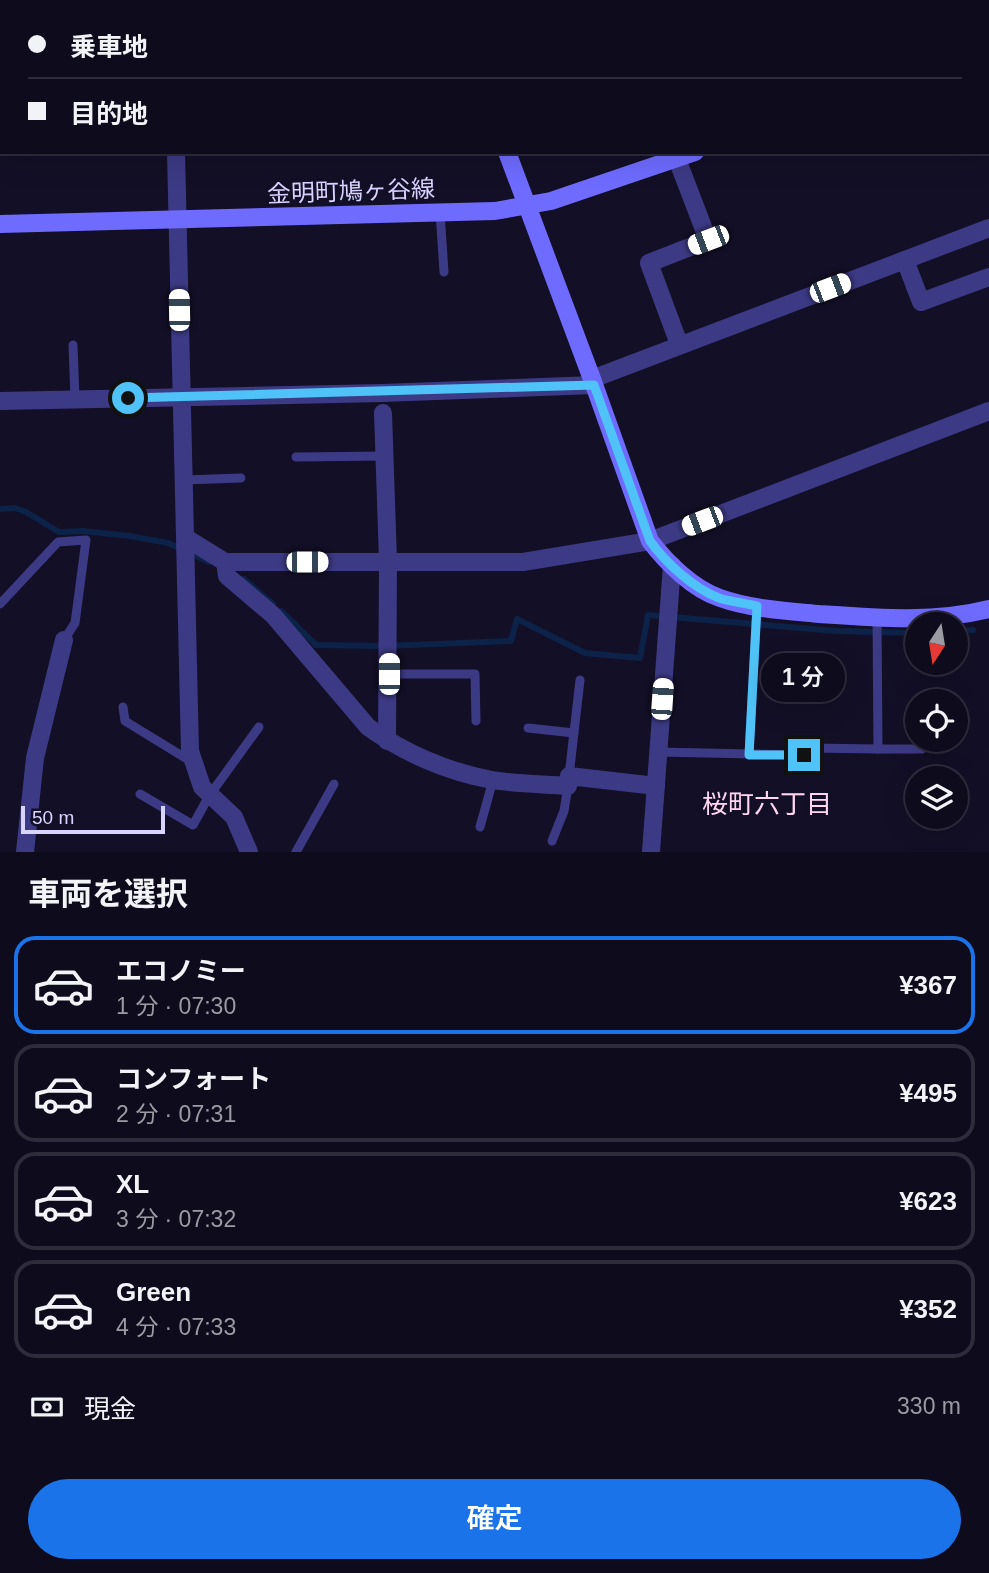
<!DOCTYPE html>
<html lang="ja">
<head>
<meta charset="utf-8">
<style>
  body { margin:0; font-family:Helvetica,"Noto Sans JP",sans-serif; background:#1c1929; color:#f1f3f6; height:100vh; display:flex; flex-direction:column; font-size:26px; white-space:nowrap }
  * { box-sizing:border-box; margin:0 }
  p { font-size:23px; color:#9b9ba3 }
  .icon { flex:none; width:38px; height:38px; fill:none; stroke:currentColor; stroke-width:2; stroke-linecap:round; stroke-linejoin:round }
  .map { position:relative; height:852px; overflow:hidden }
  .side { display:flex; flex-direction:column; background:#0e0b1c; flex:1 }
  .side>* { flex:none }
  .banner { position:absolute; left:0px; top:0px; width:990px; height:154px; box-shadow:0 7px 28px #0002,0 0 0 2px #2e2b3b; display:grid; align-content:center; height:154px; padding:0 28px; background:#0e0b1c }
  .needle { width:46px; rotate:192deg }
  .buttons { position:absolute; left:905px; top:612px; display:grid; gap:14px }
  .buttons a { display:grid; place-items:center; width:63px; height:63px; border-radius:50%; background:#0e0b1c; box-shadow:0 7px 28px #0002,0 0 0 2px #2e2b3b; font-size:35px }
  .scale { position:absolute; left:21px; bottom:18px; width:144px; box-sizing:border-box; padding-left:7px; border:4px solid #d9d4ff; border-top:0; font-size:19px; line-height:24px; white-space:nowrap; color:#d9d4ff; -webkit-text-stroke:5px #130f26; paint-order:stroke }
  .end { position:absolute; width:32px; height:32px; margin:-16px; border:9px solid #4fc3f7; background:#111; box-shadow:0 0 0 4px #111 }
  .from { border-radius:50% }
  .bubble { position:absolute; height:49px; border-radius:24px; background:#0e0b1c; box-shadow:0 7px 28px #0002,0 0 0 2px #2e2b3b; font-size:23px; font-weight:600; line-height:49px; text-align:center }
  .car { position:absolute; width:21px; height:42px; margin:-21px -10px; border-radius:9px; box-shadow:0 0 5px 2px #0007; background:linear-gradient(#fff 24%,#345 0 40%,#fff 0 76%,#345 0 86%,#fff 0) }
  .banner b { display:flex; align-items:center; gap:24px; height:66px; font-size:26px }
  .banner b+b { border-top:2px solid #2e2b3b }
  .banner i { width:18px; height:18px; background:#f1f3f6 }
  ul { padding:0; list-style:none }
  li { display:flex; align-items:center; gap:21px; height:98px; margin:0 14px 10px; padding:0 14px; border:4px solid #2e2b3b; border-radius:21px }
  li div { flex:1 }
  li b { display:block; font-size:26px }
  li em { font-style:normal; font-weight:600 }
  li.current { border-color:#1a73e8 }
  li>.icon { width:63px; height:63px; stroke-width:1.5 }
  h2 { padding:0 28px; font-size:32px; line-height:84px }
  .pay { display:flex; align-items:center; gap:18px; height:77px; padding:0 28px; font-size:26px }
  .pay p { margin-inline-start:auto }
  .primary-button { display:flex; gap:14px; margin-top:auto; padding:14px 28px }
  .primary-button a { flex:1; height:80px; border-radius:42px; background:#1a73e8; color:#fff; font-size:28px; font-weight:600; line-height:80px; text-align:center }
  .map>svg:first-child { display:block }
  .lines { fill:none; stroke-linecap:round; stroke-linejoin:round }
  .stream { stroke:#0c2248; stroke-width:6 }
  .lane { stroke:#3d3a85; stroke-width:9 }
  .street { stroke:#3d3a85; stroke-width:18 }
  .secondary { stroke:#6f6bff; stroke-width:18 }
  .route { stroke:#4fc3f7; stroke-width:9 }
  .labels { text-anchor:middle; dominant-baseline:central; stroke-width:5; stroke-linejoin:round; paint-order:stroke }
  .street-label { font-size:24px; fill:#d9d4ff; stroke:#130f26 }
  .neighbourhood-label { font-size:26px; fill:#ffd6f0; stroke:#130f26 }
</style>
</head>
<body>
<div class="map">
<svg width="989" height="852" viewBox="0 0 989 852">
  <rect width="100%" height="100%" fill="#130f26"/>
  <g class="lines">
    <g class="stream">
      <path d="M0 509 15 508 26 512 59 532 83 531 130 536 168 543 209 562"/>
      <path d="M244 579 273 604"/>
      <path d="M281 611 316 645 385 646 511 641 517 619 585 653 640 658 648 615 836 631 917 633"/>
      <path d="M956 631 973 630"/>
    </g>
    <g class="lane">
      <path d="M0 100H2"/>
      <path d="M440 212 444 272"/>
      <path d="M73 345 75 399"/>
      <path d="M296 457 385 456"/>
      <path d="M184 480 241 478"/>
      <path d="M0 604 58 542 86 540 75 623 64 640"/>
      <path d="M877 618 878 749H922"/>
      <path d="M389 674H475L476 721"/>
      <path d="M123 707 125 721 192 762"/>
      <path d="M528 728 574 733"/>
      <path d="M658 752 804 755 810 748 878 749"/>
      <path d="M749 755 757 606"/>
      <path d="M569 776 580 680"/>
      <path d="M140 794 193 825 209 796 259 727"/>
      <path d="M480 827 493 780"/>
      <path d="M552 841 564 811 568 786"/>
      <path d="M296 852 334 784"/>
    </g>
    <g class="street">
      <path d="M171 0V2"/>
      <path d="M441 0 442 2"/>
      <path d="M531 0V2"/>
      <path d="M968 0V2"/>
      <path d="M600 2 604 0"/>
      <path d="M0 52H2"/>
      <path d="M176 152 190 751 202 787 234 817 249 852"/>
      <path d="M677 159 708 240 649 263 679 344"/>
      <path d="M905 260 921 302 989 277"/>
      <path d="M592 379 989 228"/>
      <path d="M0 401 382 393 594 385"/>
      <path d="M383 413 388 561 387 741"/>
      <path d="M186 538 225 562H523L650 541 989 411"/>
      <path d="M225 562 227 576 273 615 368 727C404 753 448 772 492 780 517 784 543 784 568 786L569 776 656 786"/>
      <path d="M25 852 35 758 64 640"/>
      <path d="M651 852 672 565"/>
    </g>
    <g class="secondary">
      <path d="M507 152 592 379 650 541C667 563 693 589 720 598 751 609 787 611 819 614 876 618 934 623 989 609"/>
      <path d="M0 224 495 211 551 201 695 152"/>
    </g>
  </g>
  <g class="lines">
    <path class="route" d="M128 398 594 385 650 541C666 563 693 588 719 598 731 602 745 603 757 606L749 755H804"/>
  </g>
  <g class="labels">
    <g class="street-label">
      <text transform="translate(351 191) rotate(-2)">金明町鳩ヶ谷線</text>
    </g>
    <g class="neighbourhood-label">
      <text x="767" y="804">桜町六丁目</text>
    </g>
  </g>
</svg>
<div class="buttons">
<a><svg class="needle" viewBox="-14 -14 28 28"><path d="M0-13l5 13h-10z" fill="#e53935"/><path d="M0 13l5-13h-10z" fill="#9b9ba3"/></svg></a>
<a><svg class="icon" aria-label="locate" viewBox="0 0 24 24"><circle cx="12" cy="12" r="6"/><path d="M12 2v4M12 18v4M2 12h4M18 12h4"/></svg></a>
<a><svg class="icon" aria-label="layers" viewBox="0 0 24 24"><path d="M12 4l9 5-9 5-9-5zM3 14l9 5 9-5"/></svg></a>
</div>
<div class="scale">50 m</div>
<i class="end from" style="left:128px;top:398px"></i>
<i class="end" style="left:804px;top:755px"></i>
<div class="bubble" style="left:761px;top:653px;width:84px">1 分</div>
<i class="car" style="left:708px;top:240px;rotate:249deg"></i>
<i class="car" style="left:830px;top:288px;rotate:69deg"></i>
<i class="car" style="left:179px;top:310px;rotate:359deg"></i>
<i class="car" style="left:702px;top:521px;rotate:249deg"></i>
<i class="car" style="left:307px;top:562px;rotate:90deg"></i>
<i class="car" style="left:389px;top:674px;rotate:0deg"></i>
<i class="car" style="left:662px;top:699px;rotate:4deg"></i>
<div class="banner">
<b><i class="from"></i>乗車地</b>
<b><i></i>目的地</b>
</div>
</div>
<section class="side">
<h2>車両を選択</h2>
<ul>
<li class="current"><svg class="icon" aria-label="car" viewBox="0 0 24 24"><path d="M5 17H2v-5l4-1 3-4h7l3 4 3 1v5h-3M9 17h6M6 11h13"/><circle cx="7" cy="17" r="2"/><circle cx="17" cy="17" r="2"/></svg><div><b>エコノミー</b><p>1 分 · 07:30</p></div><em>¥367</em></li>
<li><svg class="icon" aria-label="car" viewBox="0 0 24 24"><path d="M5 17H2v-5l4-1 3-4h7l3 4 3 1v5h-3M9 17h6M6 11h13"/><circle cx="7" cy="17" r="2"/><circle cx="17" cy="17" r="2"/></svg><div><b>コンフォート</b><p>2 分 · 07:31</p></div><em>¥495</em></li>
<li><svg class="icon" aria-label="car" viewBox="0 0 24 24"><path d="M5 17H2v-5l4-1 3-4h7l3 4 3 1v5h-3M9 17h6M6 11h13"/><circle cx="7" cy="17" r="2"/><circle cx="17" cy="17" r="2"/></svg><div><b>XL</b><p>3 分 · 07:32</p></div><em>¥623</em></li>
<li><svg class="icon" aria-label="car" viewBox="0 0 24 24"><path d="M5 17H2v-5l4-1 3-4h7l3 4 3 1v5h-3M9 17h6M6 11h13"/><circle cx="7" cy="17" r="2"/><circle cx="17" cy="17" r="2"/></svg><div><b>Green</b><p>4 分 · 07:33</p></div><em>¥352</em></li>
</ul>
<div class="pay"><svg class="icon" aria-label="cash" viewBox="0 0 24 24"><path d="M3 7h18v10H3z"/><circle cx="12" cy="12" r="2"/></svg>現金<p>330 m</p></div>
<div class="primary-button"><a>確定</a></div>
</section>
</body>
</html>
